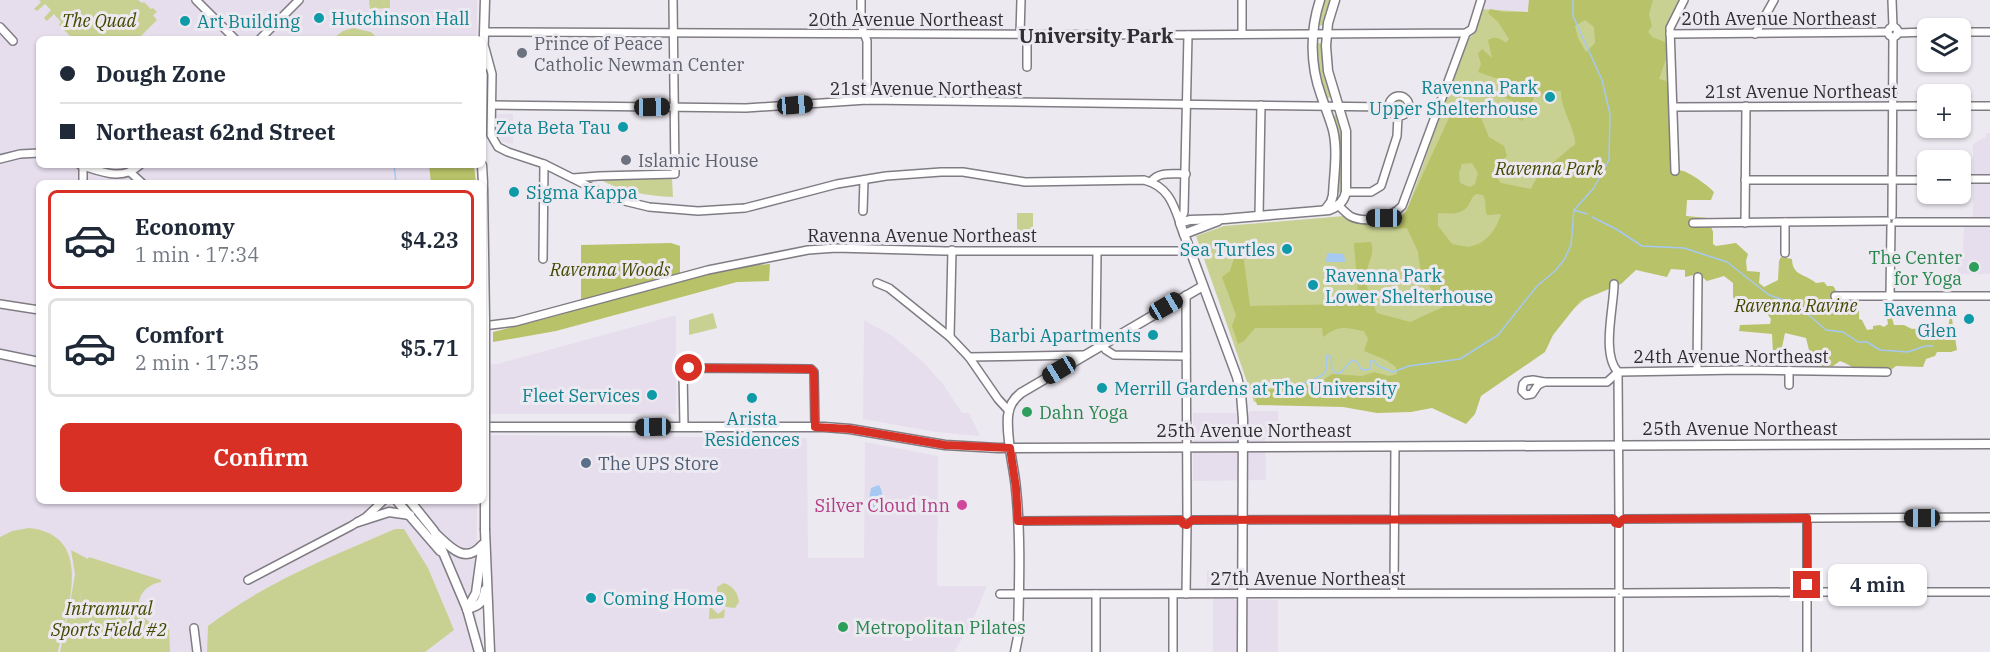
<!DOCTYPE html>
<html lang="en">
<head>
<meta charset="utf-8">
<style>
  body { margin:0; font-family:"IBM Plex Serif",serif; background:#f2f2f3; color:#1f2937; height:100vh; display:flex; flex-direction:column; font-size:22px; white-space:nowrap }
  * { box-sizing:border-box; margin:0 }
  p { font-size:20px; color:#747a83 }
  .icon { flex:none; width:33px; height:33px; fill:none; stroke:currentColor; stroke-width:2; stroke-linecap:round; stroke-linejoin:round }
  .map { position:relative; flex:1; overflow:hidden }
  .panel { position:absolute; left:36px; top:180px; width:450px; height:324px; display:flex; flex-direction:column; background:#fff; border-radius:9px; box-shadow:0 2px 4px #0004 }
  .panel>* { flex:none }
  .hud { position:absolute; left:36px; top:36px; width:450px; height:132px; border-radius:9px; box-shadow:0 2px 4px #0004; display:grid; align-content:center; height:132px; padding:0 24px; background:#fff }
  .tools { position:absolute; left:1917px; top:18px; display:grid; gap:12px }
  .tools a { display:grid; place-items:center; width:54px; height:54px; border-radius:9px; background:#fff; box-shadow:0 2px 4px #0004; font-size:30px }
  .end { position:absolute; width:27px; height:27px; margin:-14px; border:8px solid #d93025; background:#fff; box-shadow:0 0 0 3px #fff }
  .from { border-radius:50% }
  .bubble { position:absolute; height:42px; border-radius:9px; background:#fff; box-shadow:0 2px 4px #0004; font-size:20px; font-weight:600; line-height:42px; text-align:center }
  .car { position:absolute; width:18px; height:36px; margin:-18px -9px; border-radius:8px; box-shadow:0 0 4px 2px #0007; background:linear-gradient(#222 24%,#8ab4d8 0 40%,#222 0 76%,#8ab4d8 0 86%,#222 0) }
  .hud b { display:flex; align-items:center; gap:21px; height:57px; font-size:22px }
  .hud b+b { border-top:2px solid #e0e1e3 }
  .hud i { width:15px; height:15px; background:#1f2937 }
  ul { padding:10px 0 0; list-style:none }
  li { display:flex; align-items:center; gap:18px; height:99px; margin:0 12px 9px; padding:0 12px; border:3px solid #e0e1e3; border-radius:9px }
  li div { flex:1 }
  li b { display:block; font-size:22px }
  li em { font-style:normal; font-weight:600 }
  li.current { border-color:#d93025 }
  li>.icon { width:54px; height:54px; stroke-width:1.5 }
  .primary-button { display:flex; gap:12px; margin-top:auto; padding:12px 24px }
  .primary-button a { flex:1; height:69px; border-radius:9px; background:#d93025; color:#fff; font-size:24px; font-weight:600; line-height:69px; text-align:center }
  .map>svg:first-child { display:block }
  .built { fill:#e7deed }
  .green { fill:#c8d192 }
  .forest { fill:#b8c268; fill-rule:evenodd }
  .water { fill:#a6c9f2 }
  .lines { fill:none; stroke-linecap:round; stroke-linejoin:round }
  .stream { stroke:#a6c9f2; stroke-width:1.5 }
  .minor-casing { stroke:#807c83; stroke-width:10 }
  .major-casing { stroke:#807c83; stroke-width:11 }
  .minor { stroke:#fff; stroke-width:7 }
  .major { stroke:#fff; stroke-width:8 }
  .major-bridge-casing { stroke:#807c83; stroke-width:11; stroke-linecap:butt }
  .major-bridge { stroke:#fff; stroke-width:8 }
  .route { stroke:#d93025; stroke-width:8 }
  .culture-dot { fill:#0f9aa8; stroke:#ede9f1; stroke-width:2 }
  .worship-dot { fill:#6b7280; stroke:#ede9f1; stroke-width:2 }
  .leisure-dot { fill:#2e9e5b; stroke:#ede9f1; stroke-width:2 }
  .service-dot { fill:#5c6f8a; stroke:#ede9f1; stroke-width:2 }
  .hotel-dot { fill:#d1479c; stroke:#ede9f1; stroke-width:2 }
  .labels { text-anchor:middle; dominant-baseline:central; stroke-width:6; stroke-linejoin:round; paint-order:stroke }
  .culture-label { font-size:18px; fill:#0d838f; stroke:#ede9f1; text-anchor:start }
  .street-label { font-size:18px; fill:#302e31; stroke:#ede9f1 }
  .park-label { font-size:18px; font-style:italic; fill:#444900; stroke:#ede9f1 }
  .worship-label { font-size:18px; fill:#5b616d; stroke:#ede9f1; text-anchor:start }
  .leisure-label { font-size:18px; fill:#27864d; stroke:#ede9f1; text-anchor:start }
  .service-label { font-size:18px; fill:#4e5e75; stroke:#ede9f1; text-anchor:start }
  .hotel-label { font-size:18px; fill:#b23c85; stroke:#ede9f1; text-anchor:end }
  .neighbourhood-label { font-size:20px; font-weight:bold; fill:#302e31; stroke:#ede9f1 }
</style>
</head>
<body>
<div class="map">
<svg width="1990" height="652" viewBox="0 0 1990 652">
  <rect width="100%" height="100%" fill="#ede9f1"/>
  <g class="built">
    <path d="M0 0H477V39H39V165H472L473 183H39V501H477L476 652H0Z"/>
    <path d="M1484 0H1529V12L1481 9Z"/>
    <path d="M483 114H513V144L502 141 497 133H483Z"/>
    <path d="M1986 133H1990V274H1958V258L1963 257 1964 226H1973V144L1986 137Z"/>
    <path d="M676 315V414H483V365L497 364Z"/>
    <path d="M864 320 894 337 924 363 943 384 962 413H969L980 436 936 432 863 419Z"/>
    <path d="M1249 411H1278V423L1272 424V439H1265L1266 480 1193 481V413H1248Z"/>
    <path d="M490 435 807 438 808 558H864L865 442 938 456 937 586H987L972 622 954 652H495V619L491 609Z"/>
    <path d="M1207 571H1234V600H1278V652H1213V586H1207Z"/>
  </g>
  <g class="green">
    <path d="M39 0H138L142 3 144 2 151 9 153 8 157 12 153 15 157 20 138 39H73L59 25 61 22 54 14 47 21 44 18 51 10 45 4 37 11 34 9 41 2Z"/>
    <path d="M369 0H390V8L370 9Z"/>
    <path d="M1323 0H1332L1324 24 1320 26 1317 24Z"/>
    <path d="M1529 0H1683L1668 26 1671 222 1474 398 1254 402 1196 236 1224 226 1344 216C1361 228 1393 225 1407 210L1464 48 1468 42 1469 38 1475 33 1481 9 1528 12Z"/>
    <path d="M353 28 371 32 378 39H332L343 31Z"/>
    <path d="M1319 43 1322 44 1332 96 1328 98 1326 97 1318 67 1316 44Z"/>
    <circle cx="1399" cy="106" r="8"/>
    <path d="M1338 115 1342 123V193H1340L1337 192 1333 119 1334 116Z"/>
    <path d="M672 178 673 197C647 196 623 192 599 179Z"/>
    <rect x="1017" y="213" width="16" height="28"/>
    <path d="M713 313 717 328 689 335V320Z"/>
    <path d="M29 528C96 535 67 610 58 652H0V537L12 531Z"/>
    <path d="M395 529H404L428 568 454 630 425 652H207L208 626C264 583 330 557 395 529Z"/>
    <path d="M71 550 88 559 89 557 161 580V582C128 588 134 629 167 624L169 626 170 652H60L67 618 76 619 84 582 76 617 68 616 75 574Z"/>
    <path d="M724 583C733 586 738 593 739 602L735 608 726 607 717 597V587Z"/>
    <path d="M710 599H715L717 602 712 608 718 614 725 609 724 618 709 619Z"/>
  </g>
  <g class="forest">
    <path d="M1529 0H1653L1649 14 1652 26 1648 32 1652 37 1665 42 1668 53 1659 79 1666 81 1670 91 1673 171C1676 171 1680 170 1683 171 1689 172 1710 187 1714 192L1711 200H1687L1686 216 1708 218 1713 232V244L1716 246 1736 243 1748 254 1746 261 1747 271 1760 272 1759 283 1764 287 1778 280 1779 261 1781 257 1792 259C1792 276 1806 274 1816 283L1824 282 1827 286H1833C1838 292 1838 300 1844 304 1848 307 1855 307 1859 309V319L1862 320 1867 330 1873 329V326L1880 325 1884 327 1888 324 1886 312 1890 311 1894 325H1904L1912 329 1920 328 1930 335 1938 327 1947 331 1951 313 1957 350 1951 352H1937L1935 356 1926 359 1923 367 1896 366C1872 387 1863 370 1840 361L1833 366 1823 367 1817 362 1816 354H1810L1806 338 1785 333 1781 352 1773 354 1772 334 1739 331 1740 325 1770 324 1771 319 1763 308 1749 312 1741 301 1733 298V283L1724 276 1707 281 1698 274 1685 277V270L1671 269 1667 277 1636 270 1621 284 1580 301 1553 335 1545 352 1481 396 1475 414 1466 424 1432 408 1411 412 1377 413 1343 407 1257 405 1254 393 1259 386 1264 390 1293 386 1294 388H1298L1323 380 1332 374 1362 376 1374 372 1389 376 1397 374 1396 367 1386 360 1364 351 1368 339 1364 331C1345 328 1340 324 1323 337L1322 328H1255L1244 341 1238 344 1232 326 1236 315 1222 277 1230 271 1235 255 1243 253 1250 306 1351 304 1358 295 1354 243 1371 242C1375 253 1369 260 1367 270 1364 286 1371 299 1377 313L1410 322 1443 307 1421 274 1418 252 1407 228 1394 229 1391 226 1405 213 1454 107H1466L1479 113 1489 137 1504 146 1507 156 1497 165 1495 175 1501 183 1531 189C1537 174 1545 169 1556 160 1563 155 1567 149 1575 145 1577 132 1560 108 1561 91H1545L1540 97H1534L1531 107 1522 121 1517 118 1514 102 1504 97 1501 80 1478 72 1481 64 1478 54 1482 49 1492 58 1488 40C1496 36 1499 38 1506 43L1509 39 1498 22 1488 13 1490 9 1504 12H1528ZM1585 20 1594 27 1595 43 1586 52 1578 38 1575 26ZM1472 163 1478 173 1475 184 1470 187 1460 183 1459 173 1462 164ZM1476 194 1483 195C1487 202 1484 207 1487 215L1501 214C1497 228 1487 243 1472 246 1467 248 1458 245 1452 244L1438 226V213C1448 213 1461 216 1468 206 1471 201 1471 198 1476 194Z"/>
    <path d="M429 165H474L476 183H431Z"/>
    <path d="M671 243 680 246V275L581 302V245Z"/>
    <path d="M770 264 769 281 737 282 556 331 493 342V332L556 316 624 295 736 267Z"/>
  </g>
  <g class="water">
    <path d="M1327 253 1344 254 1345 262H1326Z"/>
    <path d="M879 485C883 493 884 498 879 506L871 508 869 499 871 488Z"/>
  </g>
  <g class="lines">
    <g class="stream">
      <path d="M394 165 396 183"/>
      <path d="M1574 210 1587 214"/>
      <path d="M1592 217 1616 229 1642 246 1684 248 1727 262 1769 295 1796 304 1826 330 1843 332 1858 342H1867L1880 350 1908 352 1925 346H1933"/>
      <path d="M1296 387 1323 375 1326 370 1327 355 1331 357 1332 369 1336 373H1340L1352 360 1357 362 1361 369 1366 370 1370 369V361H1374L1378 366 1393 372 1409 366 1460 359 1498 335 1537 286 1555 271 1564 260 1571 245 1574 210 1593 189 1609 160 1610 114 1602 80 1573 16V0"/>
    </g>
    <g class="minor-casing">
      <g id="minor">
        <path d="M196 0 235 39"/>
        <path d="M861 0V25L867 41V100"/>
        <path d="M1242 0V34"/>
        <path d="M1892 0 1893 27"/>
        <path d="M0 27 13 41"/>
        <circle cx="1893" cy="32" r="5"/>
        <path d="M485 32 1165 35 1466 33 1472 29 1481 0"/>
        <path d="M1960 32H1990"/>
        <path d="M1897 33 1928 32"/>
        <path d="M1020 34 1021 0"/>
        <path d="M1027 34V67"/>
        <path d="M1670 34 1888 32"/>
        <path d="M1755 34 1774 0"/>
        <path d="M260 39 299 0"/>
        <path d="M485 48 492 74 491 135 498 147 508 152 544 164 612 198 649 207 698 211 745 208 837 184 886 176 941 172H963L1025 182 1144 180C1167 186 1173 202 1180 223"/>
        <circle cx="1399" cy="106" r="10"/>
        <path d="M492 105 746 108 867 100 1388 107"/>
        <path d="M1960 106H1990"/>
        <path d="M1674 107 1928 106"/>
        <path d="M0 159 20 154 39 153"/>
        <path d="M80 165C100 171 121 182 140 165"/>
        <path d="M83 166V183"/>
        <path d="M1675 171 1670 28 1684 0"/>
        <path d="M130 172 142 183"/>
        <path d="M573 178 599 176 675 174 673 0"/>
        <path d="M1960 179H1990"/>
        <path d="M1745 180H1928"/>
        <path d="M1151 182C1158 171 1173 174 1186 174"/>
        <path d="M1346 192H1371L1381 186 1397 136 1398 116"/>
        <path d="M1339 206C1342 209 1346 213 1350 216 1365 224 1391 218 1402 206L1466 33"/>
        <path d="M863 211 864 180"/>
        <path d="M1259 216 1261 105"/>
        <path d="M1892 216 1893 37"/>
        <path d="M1896 222H1990"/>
        <path d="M1180 223 1184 212 1188 35"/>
        <path d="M1693 223 1887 221"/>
        <path d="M1745 223 1746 106"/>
        <path d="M1097 252 1096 337 1106 350 1114 355 1186 356"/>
        <path d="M1785 253V222"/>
        <path d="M543 259 544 164"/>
        <path d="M877 283 889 288 950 337 969 357 998 399 1009 411"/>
        <path d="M1614 284C1614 307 1601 354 1618 372L1619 514"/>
        <path d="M1186 295 1187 515"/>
        <path d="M1835 296H1990"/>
        <path d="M1890 297 1891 226"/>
        <path d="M0 304 39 310"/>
        <path d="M483 326 515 322 708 270 808 250 836 248 945 251H1191"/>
        <path d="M950 337 952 250"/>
        <path d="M969 357 1083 355"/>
        <path d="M1697 370 1698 277"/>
        <path d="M1533 380 1544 382 1538 385 1532 394 1526 395 1522 391 1523 384 1526 381Z"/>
        <path d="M1544 382H1607L1618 372 1742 370 1887 372"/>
        <path d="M1789 385V370"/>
        <path d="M684 427 683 372 687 368 811 369 814 372 815 427"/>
        <path d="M1807 518V587"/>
        <path d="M1623 519 1990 517"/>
        <path d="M1192 520 1613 519"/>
        <path d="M1018 521 1181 520"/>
        <path d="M1619 524V590"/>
        <path d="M248 580 351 526 366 517 383 501"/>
        <path d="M1812 592H1990"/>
        <path d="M1394 593 1395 447"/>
        <path d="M1623 593 1802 592"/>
        <path d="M1000 594 1615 593"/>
        <path d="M1186 594 1187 525"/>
        <path d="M1807 597V652"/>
        <path d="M1619 598V652"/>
        <path d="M194 628 197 652"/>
        <path d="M1096 652V594"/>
        <path d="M1173 652V594"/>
      </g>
    </g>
    <g class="major-casing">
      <g id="major">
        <path d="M1320 0C1310 30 1310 65 1321 95 1325 107 1330 119 1333 130 1338 150 1334 175 1333 195L1331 202 1325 210"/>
        <path d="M483 67 485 0"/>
        <path d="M482 165 483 183"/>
        <path d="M483 186 485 320"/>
        <path d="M1184 234 1218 221"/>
        <path d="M0 354 39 362"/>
        <path d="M483 427H824L850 429 945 445 998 448 1990 444"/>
        <path d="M397 501 440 551"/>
        <path d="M410 501 434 531 467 609 479 652"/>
        <path d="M358 522 389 512 410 515"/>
        <path d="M485 530 490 652"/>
        <path d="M436 534C450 547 465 565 482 545"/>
        <path d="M467 609 476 593 482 549"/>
        <path d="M467 609C480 606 483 602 485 590"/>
        <path d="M1015 652 1018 637C1019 588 1021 538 1016 489 1014 465 1006 441 1008 416 1009 406 1013 399 1021 393L1203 286"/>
        <path d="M1242 652 1243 419 1241 394 1237 377 1180 223 1190 220 1224 219 1329 210C1338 207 1344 202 1346 192V131L1328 71 1326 46 1328 23 1335 0"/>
      </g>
    </g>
    <use href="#minor" class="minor"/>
    <use href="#major" class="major"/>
    <g class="major-bridge-casing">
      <path id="major-bridge" d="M485 320V530"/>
    </g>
    <use href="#major-bridge" class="major-bridge"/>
  </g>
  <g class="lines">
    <path class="route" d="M689 368 811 369 814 372 815 427 850 429 945 445 1010 448 1016 488 1018 521 1181 520 1183 524 1187 525 1192 520 1614 519 1615 523 1619 524 1623 519 1807 518V585"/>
  </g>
  <g class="culture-dot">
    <circle cx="319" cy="18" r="6"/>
    <circle cx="185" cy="21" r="6"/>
    <circle cx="1550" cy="97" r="6"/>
    <circle cx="623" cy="127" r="6"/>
    <circle cx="514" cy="192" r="6"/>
    <circle cx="1287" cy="249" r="6"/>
    <circle cx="1313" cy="285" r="6"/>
    <circle cx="1969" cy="319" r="6"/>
    <circle cx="1153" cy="335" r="6"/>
    <circle cx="1102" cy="388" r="6"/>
    <circle cx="652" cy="395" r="6"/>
    <circle cx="752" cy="398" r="6"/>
    <circle cx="591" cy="598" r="6"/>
  </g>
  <g class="worship-dot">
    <circle cx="522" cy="53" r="6"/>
    <circle cx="626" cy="160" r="6"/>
  </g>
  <g class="leisure-dot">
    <circle cx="1974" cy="267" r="6"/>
    <circle cx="1027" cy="412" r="6"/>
    <circle cx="843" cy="627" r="6"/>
  </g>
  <circle class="service-dot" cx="586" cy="463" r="6"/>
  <circle class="hotel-dot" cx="962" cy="505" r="6"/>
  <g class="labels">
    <g class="culture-label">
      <text x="331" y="18">Hutchinson Hall</text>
      <text x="197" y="21">Art Building</text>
      <text x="1538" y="87" text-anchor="end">Ravenna Park<tspan x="1538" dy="21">Upper Shelterhouse</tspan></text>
      <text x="611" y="127" text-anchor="end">Zeta Beta Tau</text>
      <text x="526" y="192">Sigma Kappa</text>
      <text x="1275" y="249" text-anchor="end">Sea Turtles</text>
      <text x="1325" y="275">Ravenna Park<tspan x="1325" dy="21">Lower Shelterhouse</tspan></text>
      <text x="1957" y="309" text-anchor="end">Ravenna<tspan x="1957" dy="21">Glen</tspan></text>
      <text x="1141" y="335" text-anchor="end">Barbi Apartments</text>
      <text x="1114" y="388">Merrill Gardens at The University</text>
      <text x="640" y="395" text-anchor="end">Fleet Services</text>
      <text x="752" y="418" text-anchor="middle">Arista<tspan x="752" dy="21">Residences</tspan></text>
      <text x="603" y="598">Coming Home</text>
    </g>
    <g class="street-label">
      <text x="1779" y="18">20th Avenue Northeast</text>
      <text x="906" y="19">20th Avenue Northeast</text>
      <text x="926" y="88">21st Avenue Northeast</text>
      <text x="1801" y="91">21st Avenue Northeast</text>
      <text x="922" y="235">Ravenna Avenue Northeast</text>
      <text x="1731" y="356">24th Avenue Northeast</text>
      <text x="1740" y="428">25th Avenue Northeast</text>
      <text x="1254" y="430">25th Avenue Northeast</text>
      <text x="1308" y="578">27th Avenue Northeast</text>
    </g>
    <g class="park-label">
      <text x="99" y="20">The Quad</text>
      <text x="1549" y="168">Ravenna Park</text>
      <text x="610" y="269">Ravenna Woods</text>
      <text x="1796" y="305">Ravenna Ravine</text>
      <text x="109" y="608">Intramural<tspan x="109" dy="21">Sports Field #2</tspan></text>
    </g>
    <g class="worship-label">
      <text x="534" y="43">Prince of Peace<tspan x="534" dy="21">Catholic Newman Center</tspan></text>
      <text x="638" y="160">Islamic House</text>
    </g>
    <g class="leisure-label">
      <text x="1962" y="257" text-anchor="end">The Center<tspan x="1962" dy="21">for Yoga</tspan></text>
      <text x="1039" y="412">Dahn Yoga</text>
      <text x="855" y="627">Metropolitan Pilates</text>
    </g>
    <g class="service-label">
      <text x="598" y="463">The UPS Store</text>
    </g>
    <g class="hotel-label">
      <text x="950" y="505">Silver Cloud Inn</text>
    </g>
    <g class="neighbourhood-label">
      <text x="1096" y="35">University Park</text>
    </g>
  </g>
</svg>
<div class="tools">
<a><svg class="icon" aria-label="layers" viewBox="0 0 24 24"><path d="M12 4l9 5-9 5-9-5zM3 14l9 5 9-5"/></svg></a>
<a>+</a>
<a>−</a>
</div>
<i class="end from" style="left:689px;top:368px"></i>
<i class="end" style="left:1807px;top:585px"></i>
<div class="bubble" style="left:1828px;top:564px;width:99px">4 min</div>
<i class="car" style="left:795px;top:105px;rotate:85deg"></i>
<i class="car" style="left:652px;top:107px;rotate:89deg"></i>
<i class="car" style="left:1384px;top:218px;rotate:270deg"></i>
<i class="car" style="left:1166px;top:306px;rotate:60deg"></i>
<i class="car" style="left:1059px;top:370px;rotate:239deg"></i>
<i class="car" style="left:653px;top:427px;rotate:269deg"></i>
<i class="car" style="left:1922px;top:518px;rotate:270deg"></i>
<div class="hud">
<b><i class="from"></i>Dough Zone</b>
<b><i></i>Northeast 62nd Street</b>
</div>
<section class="panel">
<ul>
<li class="current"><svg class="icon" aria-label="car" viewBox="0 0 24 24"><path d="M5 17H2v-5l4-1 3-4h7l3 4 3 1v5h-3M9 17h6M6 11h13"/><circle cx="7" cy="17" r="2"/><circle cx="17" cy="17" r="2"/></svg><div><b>Economy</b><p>1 min · 17:34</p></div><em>$4.23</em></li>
<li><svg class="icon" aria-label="car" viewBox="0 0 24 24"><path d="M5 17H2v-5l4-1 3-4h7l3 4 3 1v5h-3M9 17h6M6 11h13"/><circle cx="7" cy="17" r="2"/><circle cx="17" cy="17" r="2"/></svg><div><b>Comfort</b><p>2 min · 17:35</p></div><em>$5.71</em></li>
</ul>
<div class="primary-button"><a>Confirm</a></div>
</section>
</div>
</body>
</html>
